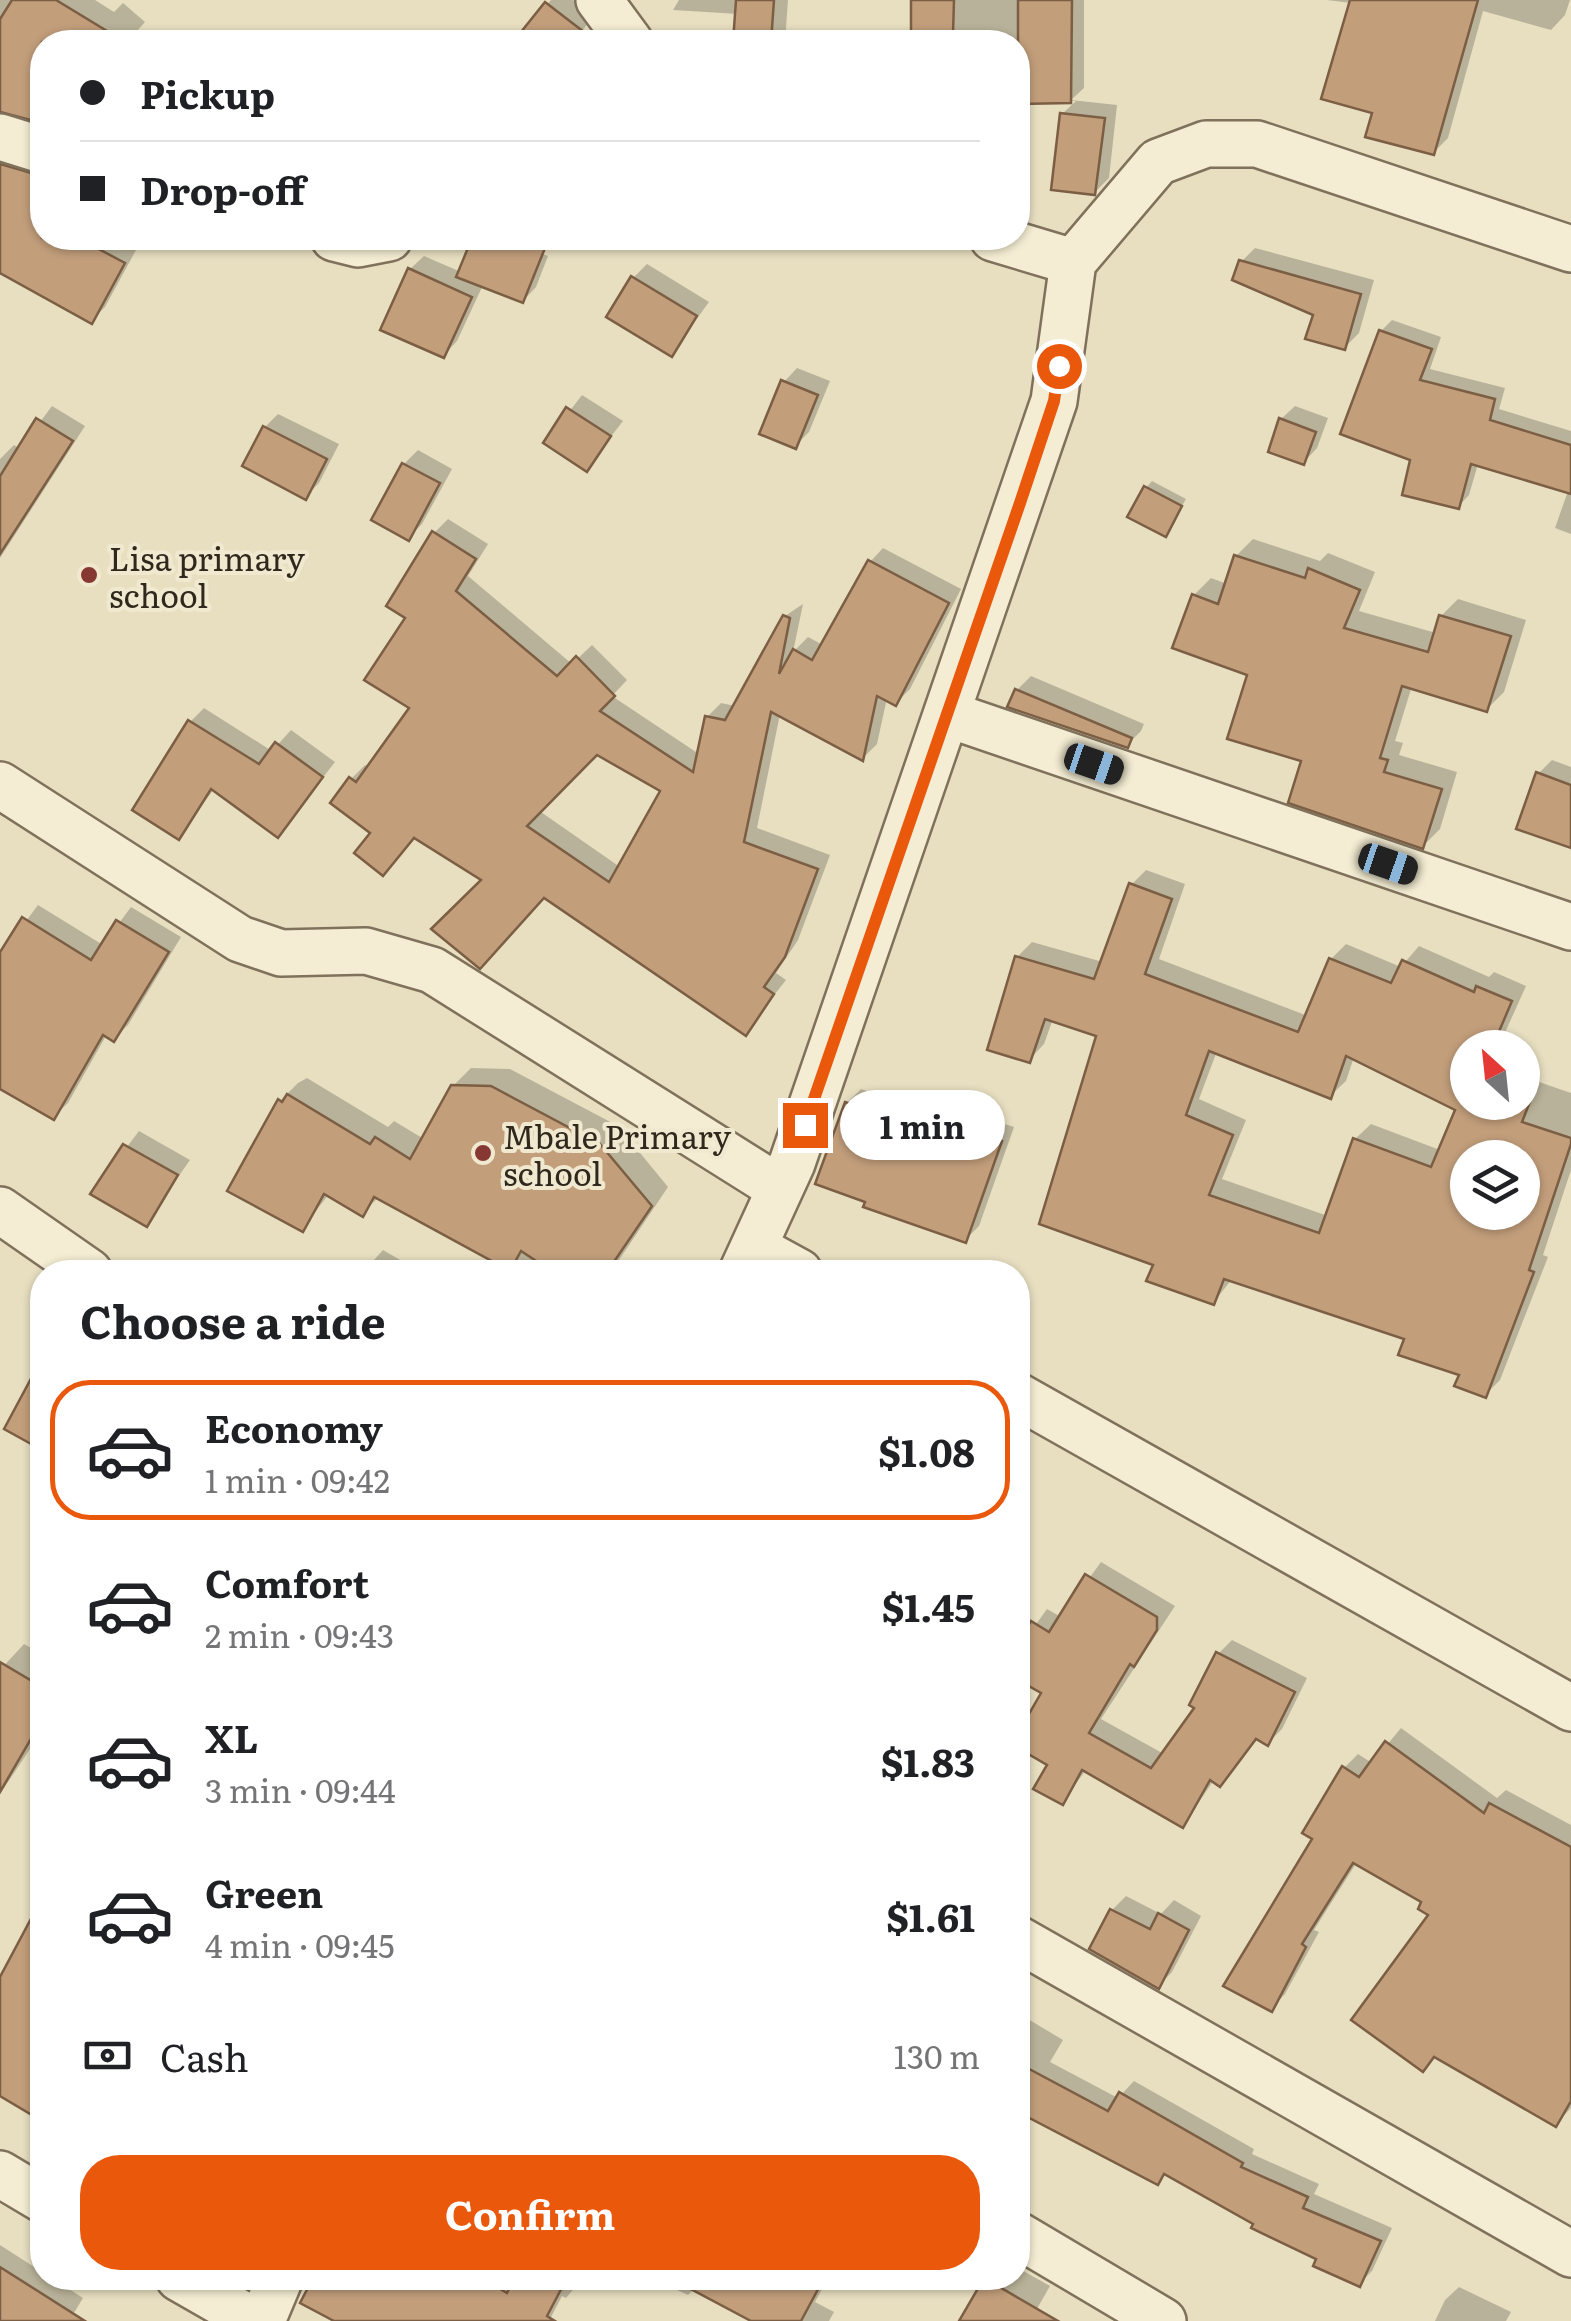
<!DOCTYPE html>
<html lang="en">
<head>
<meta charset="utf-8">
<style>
  body { margin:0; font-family:Literata,serif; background:#f6f6f6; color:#202124; height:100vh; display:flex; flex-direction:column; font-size:38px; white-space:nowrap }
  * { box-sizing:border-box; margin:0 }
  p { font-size:32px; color:#757577 }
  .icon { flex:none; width:55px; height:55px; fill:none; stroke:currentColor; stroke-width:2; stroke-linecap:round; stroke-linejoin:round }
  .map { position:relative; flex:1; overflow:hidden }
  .details { position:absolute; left:30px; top:1260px; width:1000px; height:1030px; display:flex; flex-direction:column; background:#fff; border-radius:40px; box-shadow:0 2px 8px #0004 }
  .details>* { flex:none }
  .banner { position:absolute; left:30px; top:30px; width:1000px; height:220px; border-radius:40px; box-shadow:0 2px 8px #0004; display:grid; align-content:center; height:220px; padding:0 50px; background:#fff }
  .needle { width:65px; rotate:333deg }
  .buttons { position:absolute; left:1450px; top:1030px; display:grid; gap:20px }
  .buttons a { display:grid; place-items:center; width:90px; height:90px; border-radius:50%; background:#fff; box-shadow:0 2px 8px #0004; font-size:50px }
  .end { position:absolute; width:45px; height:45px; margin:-22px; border:12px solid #ea580c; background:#fff; box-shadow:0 0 0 5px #fff }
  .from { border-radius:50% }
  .bubble { position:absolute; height:70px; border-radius:35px; background:#fff; box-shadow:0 2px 8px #0004; font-size:32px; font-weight:700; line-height:70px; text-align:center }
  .car { position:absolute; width:30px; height:60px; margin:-30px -15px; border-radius:12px; box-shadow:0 0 8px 2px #0007; background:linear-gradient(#222 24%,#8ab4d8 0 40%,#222 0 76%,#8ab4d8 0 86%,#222 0) }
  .banner b { display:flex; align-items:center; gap:35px; height:95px; font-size:38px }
  .banner b+b { border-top:2px solid #e0e0e0 }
  .banner i { width:25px; height:25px; background:#202124 }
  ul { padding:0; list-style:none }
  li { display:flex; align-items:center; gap:30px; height:140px; margin:0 20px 15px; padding:0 30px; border:5px solid transparent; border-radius:40px }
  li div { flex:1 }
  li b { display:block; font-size:38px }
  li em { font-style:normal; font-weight:700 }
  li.on { border-color:#ea580c }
  li>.icon { width:90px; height:90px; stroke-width:1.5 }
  h2 { padding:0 50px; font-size:45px; line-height:120px }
  .pay { display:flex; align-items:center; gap:25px; height:110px; padding:0 50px; font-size:38px }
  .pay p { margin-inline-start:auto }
  .button { display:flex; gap:20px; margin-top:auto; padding:20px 50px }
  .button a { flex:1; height:115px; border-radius:40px; background:#ea580c; color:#fff; font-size:40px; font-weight:700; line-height:115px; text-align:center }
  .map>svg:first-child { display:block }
  .shadow { fill:#0003; fill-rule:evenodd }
  .building { fill:#c29e7b; stroke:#7b5e43; stroke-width:2.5; fill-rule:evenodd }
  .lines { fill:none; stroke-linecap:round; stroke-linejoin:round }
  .minor-casing { stroke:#7f715b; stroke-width:50 }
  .minor { stroke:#f4edd3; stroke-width:45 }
  .route { stroke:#ea580c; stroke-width:12 }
  .poi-dot { fill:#873832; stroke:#f0e9d0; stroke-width:4 }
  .labels { text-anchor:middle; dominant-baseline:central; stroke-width:8; stroke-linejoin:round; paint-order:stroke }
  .poi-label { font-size:32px; fill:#31281d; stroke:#f0e9d0; text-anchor:start }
</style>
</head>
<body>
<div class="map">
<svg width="1571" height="2321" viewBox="0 0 1571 2321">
  <rect width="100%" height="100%" fill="#e8dfc1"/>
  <g class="shadow">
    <path d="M0 0H95L114 12 123 3 145 22 137 31 152 42H42V121L0 111Z"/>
    <path d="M551 0H573L594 16 573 42H516Z"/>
    <path d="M679 0H788L785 42H736L738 14 673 10Z"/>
    <path d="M914 0H1084V88L1071 100 1117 105 1109 178 1095 192 1062 114 1076 101H1018V42H849L853 39 913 40Z"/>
    <path d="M1327 0H1570L1565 15 1551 30 1483 11 1448 138 1433 153 1375 111 1351 3Z"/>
    <path d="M16 153 42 161V238H115L136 250 105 307 91 321 8 274 0 275V171Z"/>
    <path d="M480 238H499L548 256 536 287 523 301 483 285 457 341 444 355 410 269 424 256 461 272Z"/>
    <path d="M570 238H593L584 246Z"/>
    <path d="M1255 248 1374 280 1359 333 1345 347 1316 313 1241 262Z"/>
    <path d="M647 264 709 302 671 354 633 278Z"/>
    <path d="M1392 320 1441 337 1430 369 1505 388 1499 409 1571 431V534L1555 528 1568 491 1478 464 1469 495 1458 507 1412 458 1381 331Z"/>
    <path d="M797 368 830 381 809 432 795 446 784 382Z"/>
    <path d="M582 395 623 421 586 469 546 442Z"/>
    <path d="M52 406 85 426 0 558V459L14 445 20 449Z"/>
    <path d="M1295 406 1328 418 1317 448 1304 462 1281 419Z"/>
    <path d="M278 414 339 444 319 483 305 497 265 427Z"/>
    <path d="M418 450 452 469 422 524 408 538 404 464Z"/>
    <path d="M1152 481 1186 499 1165 534 1146 488Z"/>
    <path d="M448 519 488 544 468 576 572 664 592 645 627 680 612 696 699 754 707 717 721 703 735 706 785 616 803 604 793 652 808 637 823 645 870 562 883 548 961 589 910 689 896 703 887 698 877 744 863 758 780 714 757 828 830 855 798 940 776 973 786 980 745 1032 545 895 484 880 416 836 373 832 351 779 365 765 369 768 413 708 408 617 434 533ZM597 752 664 790 620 867 538 810Z"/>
    <path d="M1253 539 1320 561 1328 553 1375 572 1359 611 1436 633 1441 616 1458 599 1526 620 1504 692 1487 709 1412 686 1395 741 1403 743 1399 755 1457 772 1440 829 1423 846 1304 760 1250 673 1194 595 1211 578 1227 584 1236 556Z"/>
    <path d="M1031 676 1144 724 1141 731 1127 745 1017 690Z"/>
    <path d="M204 708 272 751 291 730 335 762 278 835 214 789 179 836 190 722Z"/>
    <path d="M1552 760 1571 767V845L1538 774Z"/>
    <path d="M1146 870 1185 884 1159 959 1308 1016 1331 959 1346 944 1401 967 1419 946 1489 977 1494 972 1526 986 1498 1048H1468V1102H1522V1076L1571 1093V1170L1543 1255 1548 1257 1500 1380 1485 1395 1462 1373 1407 1337 1232 1279 1214 1302 1156 1264 1099 1034 1053 1019 1044 1044 1029 1060 1017 957 1032 942 1103 962 1131 885ZM1217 1051 1330 1096 1346 1081 1354 1057 1458 1109 1440 1150 1371 1124 1355 1139 1328 1216 1222 1179 1246 1120 1199 1099ZM1468 1158H1522V1212H1468Z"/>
    <path d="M38 905 103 945 131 907 181 937 128 1025 114 1038 107 1034 68 1103 54 1116 0 1086V956Z"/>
    <path d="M471 1068 510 1069 618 1126 668 1187 611 1272H519L379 1197 362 1213 329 1194 302 1229 280 1101 298 1083 307 1078 388 1127 394 1121 424 1139 453 1086Z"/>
    <path d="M861 1089 908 1106 915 1099 963 1117 968 1112 1014 1127 979 1226 965 1240 847 1103Z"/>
    <path d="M139 1131 190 1160 159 1204 108 1172Z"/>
    <path d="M383 1250 421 1272H363Z"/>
    <path d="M1101 1562 1175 1606 1101 1719 1164 1754 1198 1707 1218 1654 1232 1640 1307 1678 1282 1729 1268 1743 1258 1738 1220 1784 1214 1780 1183 1825 1086 1770 1062 1802 1050 1764 1018 1745 1044 1692 1018 1677V1649L1047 1609 1061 1617Z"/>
    <path d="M24 1644 42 1654V1731L0 1794V1670Z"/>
    <path d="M1401 1728 1497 1798 1506 1790 1571 1825V2108L1556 2124 1436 2055 1423 2069 1432 1914 1425 1901 1357 1862 1314 1930 1319 1932 1285 1994 1271 2009 1315 1838 1344 1768 1358 1754 1372 1763Z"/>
    <path d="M1126 1896 1161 1914 1174 1900 1201 1916 1172 1972 1158 1986 1112 1910Z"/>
    <path d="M42 1910V2086L0 2064V1982Z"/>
    <path d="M1018 2013 1063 2040 1050 2062 1118 2098 1134 2081 1254 2149 1252 2154 1319 2184 1314 2194 1392 2228 1372 2271 1359 2284 1167 2172 1157 2182 1027 2114 1018 2129Z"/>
    <path d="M0 2245 42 2272V2278H52L83 2298 69 2321H0Z"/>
    <path d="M1018 2268 1050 2286 1030 2321H962L988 2278H1018Z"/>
    <path d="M316 2278H583L566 2298 562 2296 549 2321H339L303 2302Z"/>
    <path d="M651 2278H828L815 2302 834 2312 829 2321H756L695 2288 688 2295Z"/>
    <path d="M1459 2287 1511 2312 1506 2321H1435L1445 2300Z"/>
  </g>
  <g class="building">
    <path d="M12 0H56L125 42H42V123L0 112V19Z"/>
    <path d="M736 0H774L771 42H733Z"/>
    <path d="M911 0H954L953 34H911Z"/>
    <path d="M1018 0H1072L1071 103 1018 104Z"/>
    <path d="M1350 0H1478L1434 155 1365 137 1372 113 1321 99Z"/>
    <path d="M545 2 597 42H513Z"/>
    <path d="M1060 113 1105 118 1095 195 1051 190Z"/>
    <path d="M0 164 42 176V238H78L125 263 92 324 0 273Z"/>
    <path d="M472 238H549L523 303 456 277Z"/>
    <path d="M1239 260 1361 294 1345 350 1305 339 1313 315 1232 280Z"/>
    <path d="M408 268 472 297 444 358 380 330Z"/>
    <path d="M631 276 697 316 672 357 606 317Z"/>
    <path d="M1379 330 1432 349 1420 380 1495 399 1490 420 1571 445V494L1471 464 1459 509 1402 495 1410 460 1340 434Z"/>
    <path d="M781 380 818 395 796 449 759 434Z"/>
    <path d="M566 407 611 436 587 472 543 443Z"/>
    <path d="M36 418 73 441 0 554V476Z"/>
    <path d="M1279 418 1316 432 1304 465 1268 452Z"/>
    <path d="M263 426 327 459 306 500 242 466Z"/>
    <path d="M402 463 440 483 409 541 371 520Z"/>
    <path d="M1144 486 1182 506 1166 537 1127 517Z"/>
    <path d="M432 531 476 559 456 591 557 676 576 656 615 696 600 711 693 772 705 716 725 720 783 615 790 618 779 674 793 649 812 660 868 560 949 603 896 706 877 696 863 761 771 712 744 842 818 869 785 957 764 987 774 994 746 1036 544 898 480 969 431 929 481 880 414 838 383 876 354 853 370 833 330 803 349 777 356 782 409 708 364 680 405 618 386 606ZM597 755 660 791 609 882 527 826Z"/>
    <path d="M1234 555 1305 578 1308 568 1360 590 1344 628 1428 652 1439 615 1511 636 1487 712 1402 686 1380 758 1388 760 1384 772 1442 789 1423 849 1288 803 1301 761 1227 739 1247 675 1172 648 1192 594 1218 604Z"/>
    <path d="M1015 689 1132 738 1128 748 1007 707Z"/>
    <path d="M188 720 259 764 275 742 323 777 278 838 211 789 179 840 132 810Z"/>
    <path d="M1536 772 1571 785V848L1516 829Z"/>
    <path d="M1129 883 1172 899 1145 974 1298 1032 1329 958 1391 983 1402 960 1474 992 1476 986 1512 1001 1492 1048H1468V1102H1522V1096L1531 1099 1522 1122 1571 1138V1144L1529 1270 1534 1272 1486 1398 1454 1386 1459 1375 1398 1355 1404 1339 1224 1279 1214 1305 1146 1281 1153 1265 1039 1224 1096 1036 1045 1019 1030 1063 987 1050 1015 956 1094 979ZM1209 1051 1331 1099 1346 1056 1455 1110 1431 1167 1353 1138 1319 1233 1209 1195 1233 1135 1186 1115ZM1468 1158H1522V1212H1468Z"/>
    <path d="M22 917 91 960 116 920 169 952 114 1042 103 1035 54 1120 0 1089V952Z"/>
    <path d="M451 1085 491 1086 600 1144 652 1206 607 1272H553L521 1251 510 1271 374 1197 363 1217 324 1194 303 1232 227 1191 278 1099 282 1102 287 1094 370 1144 375 1137 410 1159Z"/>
    <path d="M845 1102 896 1120 899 1111 949 1130 952 1124 1002 1141 966 1243 863 1207 865 1202 815 1184Z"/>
    <path d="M123 1144 178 1175 147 1227 90 1194Z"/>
    <path d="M42 1358V1450L4 1429Z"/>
    <path d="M1085 1574 1157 1617V1630L1134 1667 1130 1664 1089 1733 1151 1768 1194 1708 1189 1705 1216 1652 1295 1692 1268 1746 1256 1739 1220 1787 1210 1780 1183 1828 1082 1770 1063 1805 1033 1789 1047 1765 1018 1748V1733L1041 1693 1018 1680V1644L1031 1621 1049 1632Z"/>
    <path d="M0 1662 42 1687V1720L0 1792Z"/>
    <path d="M1385 1741 1484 1813 1489 1803 1571 1847V2101L1556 2127 1434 2057 1423 2072 1351 2020 1428 1915 1418 1909 1421 1902 1353 1863 1302 1944 1306 1947 1272 2012 1223 1986 1312 1839 1302 1833 1342 1766 1359 1777Z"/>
    <path d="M42 1898V2121L0 2096V1977Z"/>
    <path d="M1110 1909 1150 1929 1158 1913 1189 1930 1159 1989 1089 1949Z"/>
    <path d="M1018 2063 1108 2111 1119 2092 1243 2163 1241 2167 1308 2197 1303 2208 1381 2241 1360 2287 1313 2266 1316 2259 1251 2228 1253 2224 1164 2174 1158 2185 1018 2112Z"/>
    <path d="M0 2267 85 2321H0Z"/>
    <path d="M313 2278H482L507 2293 514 2278H567L547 2316 555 2321H334L300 2303Z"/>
    <path d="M670 2278H824L801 2321H751Z"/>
    <path d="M984 2278 1058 2321H959Z"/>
  </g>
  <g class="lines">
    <g class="minor-casing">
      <g id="minor">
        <path d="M599 0 630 42"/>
        <path d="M0 137 42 150"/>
        <path d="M334 238 358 244 389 238"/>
        <path d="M993 238 1073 262"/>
        <path d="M947 714 1571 927"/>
        <path d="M0 785 240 939 281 953 366 951 432 970 779 1188"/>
        <path d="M0 1210 89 1272"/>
        <path d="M755 1248 799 1272"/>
        <path d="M742 1272 792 1163 1054 401 1073 262 1158 162 1206 144H1257L1571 249"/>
        <path d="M1018 1396 1571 1708"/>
        <path d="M1018 1939 1571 2254"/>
        <path d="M0 2174 42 2199"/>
        <path d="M1018 2235 1163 2321"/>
        <path d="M179 2278 254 2321"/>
        <path d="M262 2321 280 2278"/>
      </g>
    </g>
    <use href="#minor" class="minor"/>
  </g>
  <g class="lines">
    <path class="route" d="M805 1125 1020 503 1054 401 1059 366"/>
  </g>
  <g class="poi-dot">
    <circle cx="89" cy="575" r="10"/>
    <circle cx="483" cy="1153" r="10"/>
  </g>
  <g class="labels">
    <g class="poi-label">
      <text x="109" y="557">Lisa primary<tspan x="109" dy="37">school</tspan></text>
      <text x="503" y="1135">Mbale Primary<tspan x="503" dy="37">school</tspan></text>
    </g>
  </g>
</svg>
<div class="buttons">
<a><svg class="needle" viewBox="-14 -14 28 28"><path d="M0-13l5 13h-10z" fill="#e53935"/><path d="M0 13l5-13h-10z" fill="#757577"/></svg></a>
<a><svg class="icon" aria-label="layers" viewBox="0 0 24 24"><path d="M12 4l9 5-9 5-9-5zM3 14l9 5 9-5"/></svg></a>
</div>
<i class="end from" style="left:1059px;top:366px"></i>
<i class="end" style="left:805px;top:1125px"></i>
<div class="bubble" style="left:840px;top:1090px;width:165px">1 min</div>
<i class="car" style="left:1094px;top:764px;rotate:109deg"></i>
<i class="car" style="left:1388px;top:864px;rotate:109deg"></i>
<div class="banner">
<b><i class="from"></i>Pickup</b>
<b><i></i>Drop-off</b>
</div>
<section class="details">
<h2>Choose a ride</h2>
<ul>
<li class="on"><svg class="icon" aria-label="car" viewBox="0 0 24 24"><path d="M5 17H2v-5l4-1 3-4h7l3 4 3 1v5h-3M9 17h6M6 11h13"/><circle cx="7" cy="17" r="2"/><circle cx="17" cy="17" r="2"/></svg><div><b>Economy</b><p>1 min · 09:42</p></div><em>$1.08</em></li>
<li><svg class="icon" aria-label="car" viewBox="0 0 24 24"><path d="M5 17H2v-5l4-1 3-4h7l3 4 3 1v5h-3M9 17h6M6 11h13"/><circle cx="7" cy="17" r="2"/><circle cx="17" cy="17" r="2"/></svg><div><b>Comfort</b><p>2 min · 09:43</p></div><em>$1.45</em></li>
<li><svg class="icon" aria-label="car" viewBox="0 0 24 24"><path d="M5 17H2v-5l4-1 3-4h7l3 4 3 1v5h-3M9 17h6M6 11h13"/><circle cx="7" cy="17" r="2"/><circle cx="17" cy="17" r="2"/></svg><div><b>XL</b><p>3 min · 09:44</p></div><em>$1.83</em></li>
<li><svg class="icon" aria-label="car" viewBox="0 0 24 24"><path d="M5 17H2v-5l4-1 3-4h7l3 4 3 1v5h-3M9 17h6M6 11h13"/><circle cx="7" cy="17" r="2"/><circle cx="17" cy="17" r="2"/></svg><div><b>Green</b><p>4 min · 09:45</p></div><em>$1.61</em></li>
</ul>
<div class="pay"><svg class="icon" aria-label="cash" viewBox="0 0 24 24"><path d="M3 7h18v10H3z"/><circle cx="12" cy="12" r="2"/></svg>Cash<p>130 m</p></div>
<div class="button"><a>Confirm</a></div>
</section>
</div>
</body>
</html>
